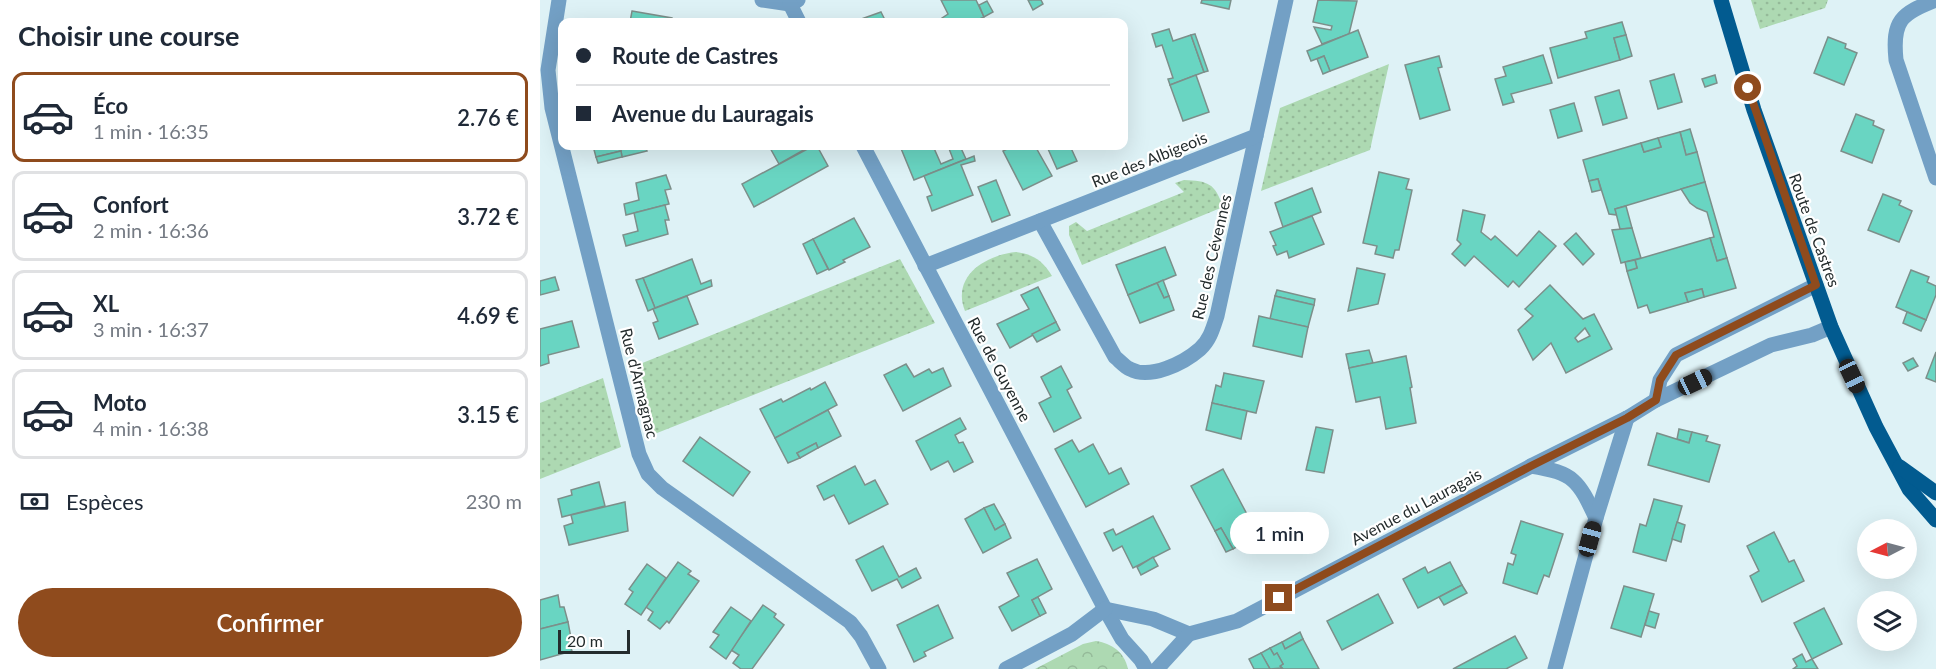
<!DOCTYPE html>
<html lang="fr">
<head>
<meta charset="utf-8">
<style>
  body { margin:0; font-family:Lato,sans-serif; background:#f6f6f7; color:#1f2937; height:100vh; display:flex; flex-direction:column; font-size:22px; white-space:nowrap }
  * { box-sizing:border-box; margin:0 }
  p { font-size:20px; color:#747a83 }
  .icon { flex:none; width:33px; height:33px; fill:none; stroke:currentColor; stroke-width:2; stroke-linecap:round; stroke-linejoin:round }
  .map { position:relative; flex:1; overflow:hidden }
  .panel { display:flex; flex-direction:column; background:#fff; width:540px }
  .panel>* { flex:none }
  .hud { position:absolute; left:18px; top:18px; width:570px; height:132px; border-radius:12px; box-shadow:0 6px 24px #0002; display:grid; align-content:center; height:132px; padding:0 18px; background:#fff }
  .needle { width:39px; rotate:264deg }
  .controls { position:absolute; left:1317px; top:519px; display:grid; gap:12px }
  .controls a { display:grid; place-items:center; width:60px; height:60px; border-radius:50%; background:#fff; box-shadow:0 6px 24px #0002; font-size:30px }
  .scale { position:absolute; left:18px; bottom:15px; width:72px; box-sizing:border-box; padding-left:6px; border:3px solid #242c2d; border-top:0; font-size:16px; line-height:21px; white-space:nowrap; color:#242c2d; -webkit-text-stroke:4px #fff; paint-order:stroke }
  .end { position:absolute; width:27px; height:27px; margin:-14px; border:8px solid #8f4b1d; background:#fff; box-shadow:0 0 0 3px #fff }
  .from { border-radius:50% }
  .bubble { position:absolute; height:42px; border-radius:21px; background:#fff; box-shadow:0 6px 24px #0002; font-size:20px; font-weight:600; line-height:42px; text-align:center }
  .car { position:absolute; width:18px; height:36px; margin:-18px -9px; border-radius:8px; box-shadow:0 0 4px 2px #0007; background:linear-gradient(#222 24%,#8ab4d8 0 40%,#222 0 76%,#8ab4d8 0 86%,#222 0) }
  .hud b { display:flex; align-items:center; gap:21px; height:57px; font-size:22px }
  .hud b+b { border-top:2px solid #e0e1e3 }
  .hud i { width:15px; height:15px; background:#1f2937 }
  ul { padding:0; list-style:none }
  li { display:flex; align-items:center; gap:18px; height:90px; margin:0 12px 9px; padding:0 6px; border:3px solid #e0e1e3; border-radius:12px }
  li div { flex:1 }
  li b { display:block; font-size:22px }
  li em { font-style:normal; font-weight:600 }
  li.selected { border-color:#8f4b1d }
  li>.icon { width:54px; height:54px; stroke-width:1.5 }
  h2 { padding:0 18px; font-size:27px; line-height:72px }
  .pay { display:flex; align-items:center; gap:15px; height:66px; padding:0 18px; font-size:22px }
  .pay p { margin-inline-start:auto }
  .action { display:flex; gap:12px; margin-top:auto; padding:12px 18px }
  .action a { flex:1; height:69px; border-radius:36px; background:#8f4b1d; color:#fff; font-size:24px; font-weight:600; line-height:69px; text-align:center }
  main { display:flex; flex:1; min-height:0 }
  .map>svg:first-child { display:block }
  .grass { fill:url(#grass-dots) }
  .park { fill:url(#park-crowns) }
  .building { fill:#69d5c2; stroke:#7c8f8a; stroke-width:1.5; fill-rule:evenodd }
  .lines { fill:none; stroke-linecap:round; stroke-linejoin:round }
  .street { stroke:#73a0c5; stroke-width:15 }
  .primary { stroke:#025b90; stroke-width:15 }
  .route { stroke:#8f4b1d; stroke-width:8 }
  .labels { text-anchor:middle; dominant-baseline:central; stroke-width:4.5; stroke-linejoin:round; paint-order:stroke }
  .street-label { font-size:16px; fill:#242c2d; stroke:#fff }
</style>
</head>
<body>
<main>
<section class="panel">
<h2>Choisir une course</h2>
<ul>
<li class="selected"><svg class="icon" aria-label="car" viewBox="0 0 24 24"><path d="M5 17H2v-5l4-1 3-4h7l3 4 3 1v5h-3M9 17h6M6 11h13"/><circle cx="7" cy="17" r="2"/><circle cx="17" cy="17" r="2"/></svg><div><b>Éco</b><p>1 min · 16:35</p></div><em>2.76 €</em></li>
<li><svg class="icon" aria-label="car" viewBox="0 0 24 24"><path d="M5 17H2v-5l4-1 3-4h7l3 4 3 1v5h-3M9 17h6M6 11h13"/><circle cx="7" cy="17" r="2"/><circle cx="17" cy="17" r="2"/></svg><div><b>Confort</b><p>2 min · 16:36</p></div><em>3.72 €</em></li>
<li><svg class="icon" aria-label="car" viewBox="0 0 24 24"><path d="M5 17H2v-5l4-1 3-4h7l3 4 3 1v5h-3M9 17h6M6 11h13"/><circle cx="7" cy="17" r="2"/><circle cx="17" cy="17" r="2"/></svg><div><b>XL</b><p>3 min · 16:37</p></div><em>4.69 €</em></li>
<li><svg class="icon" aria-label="car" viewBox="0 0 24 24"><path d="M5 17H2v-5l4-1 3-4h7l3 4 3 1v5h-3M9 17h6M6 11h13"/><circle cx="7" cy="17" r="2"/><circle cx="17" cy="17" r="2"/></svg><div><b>Moto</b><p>4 min · 16:38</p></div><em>3.15 €</em></li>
</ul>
<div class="pay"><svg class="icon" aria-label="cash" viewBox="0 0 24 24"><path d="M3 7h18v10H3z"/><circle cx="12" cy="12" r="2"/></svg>Espèces<p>230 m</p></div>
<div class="action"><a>Confirmer</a></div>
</section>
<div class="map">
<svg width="1396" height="669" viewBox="0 0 1396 669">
  <defs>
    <pattern id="grass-dots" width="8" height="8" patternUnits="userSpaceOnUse" patternTransform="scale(1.5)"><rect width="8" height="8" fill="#add9b2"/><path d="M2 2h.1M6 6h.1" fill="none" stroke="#95ba99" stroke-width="1.8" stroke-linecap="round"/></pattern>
    <pattern id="park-crowns" width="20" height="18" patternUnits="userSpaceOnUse" patternTransform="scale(1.5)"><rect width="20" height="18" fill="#add9b2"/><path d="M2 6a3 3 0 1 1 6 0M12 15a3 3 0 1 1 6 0" fill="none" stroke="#95ba99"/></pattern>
  </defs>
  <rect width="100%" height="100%" fill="#def2f6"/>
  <g class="grass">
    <path d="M1211 0H1288L1285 8 1220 29Z"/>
    <path d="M849 64 830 150 721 191 740 108Z"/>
    <path d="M644 180C668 181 675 183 683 207L542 265 529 235V226L536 222 547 231 644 192 635 183Z"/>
    <path d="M476 252C493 254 503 261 512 276L425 311C411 276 446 255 476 252Z"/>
    <path d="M360 259 395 323 112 435 95 366Z"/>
    <path d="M63 378 81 447 0 479V403Z"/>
  </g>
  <path class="park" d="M556 641C573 644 584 652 588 669H495L543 644Z"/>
  <g class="building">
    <path d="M401 0H436L444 17 433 22H396L408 14Z"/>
    <path d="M488 0H501L503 4 493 10Z"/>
    <path d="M662 0H691L689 9 661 3Z"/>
    <path d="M778 0 817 1 809 34 782 44 774 27 791 30 792 26 773 22Z"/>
    <path d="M447 1 453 12 444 17 439 5Z"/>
    <path d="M92 11 132 18V22H90Z"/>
    <path d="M341 12 346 22H313Z"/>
    <path d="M1082 22 1086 35 1074 38 1080 60 1018 78 1010 48 1047 38 1045 32Z"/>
    <path d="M629 29 633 41 651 35 664 72 630 85 628 79 633 78 622 45 616 47 612 34Z"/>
    <path d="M818 30 828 57 790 71 784 56 771 61 767 51Z"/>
    <path d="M655 34 668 71 664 72 651 35Z"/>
    <path d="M1086 35 1092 56 1080 60 1074 38Z"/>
    <path d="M1288 37 1306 44 1305 48 1317 53 1304 85 1274 73Z"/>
    <path d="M1003 55 1012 83 971 94 974 102 963 105 955 79 966 76 963 67Z"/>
    <path d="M784 56 790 71 783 74 777 59Z"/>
    <path d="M899 56 902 67 898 68 910 110 880 119 865 65Z"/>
    <path d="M1134 74 1142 102 1118 109 1110 81Z"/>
    <path d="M656 75 669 112 643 121 630 85Z"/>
    <path d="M1175 75 1177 83 1165 87 1162 79Z"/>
    <path d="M1079 90 1087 118 1063 125 1055 97Z"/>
    <path d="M1034 103 1042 131 1018 138 1010 110Z"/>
    <path d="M1316 114 1334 121 1333 125 1344 130 1332 163 1301 151Z"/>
    <path d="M1150 129 1157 152 1146 155 1140 132Z"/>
    <path d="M1140 132 1146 155 1157 152 1165 182 1075 209 1077 215 1069 214 1058 179 1049 181 1043 160 1101 143 1104 152 1121 147 1118 138Z"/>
    <path d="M1118 138 1121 147 1104 152 1101 143Z"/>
    <path d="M53 146H105L107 151 82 157 81 151 56 157Z"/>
    <path d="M229 146H268L269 147 239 164Z"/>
    <path d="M273 146H277L288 166 214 207 202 184Z"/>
    <path d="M360 146H393L401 164 413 159 408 146H420L426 159 374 180Z"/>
    <path d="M473 146H495L512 176 483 190 463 151Z"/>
    <path d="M515 146H530L537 161 517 169 508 149Z"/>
    <path d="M81 151 82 157 58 163 56 157Z"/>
    <path d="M434 156 435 161 421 165 433 195 392 211 387 197 392 195 384 176Z"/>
    <path d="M839 172 869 179 866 189 872 190 859 250H855L853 258 835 254 837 246 823 243Z"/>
    <path d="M126 175 131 189 125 190 129 204 86 215 84 204 99 200 96 183Z"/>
    <path d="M1058 179 1061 190 1052 192 1049 181Z"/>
    <path d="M456 180 470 215 452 222 438 187Z"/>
    <path d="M1165 182 1187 258 1177 261 1170 238 1174 237 1167 212 1157 208 1150 203 1141 189Z"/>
    <path d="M772 188 781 212 743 227 735 203Z"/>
    <path d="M1343 194 1361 201 1359 205 1372 211 1359 242 1328 230Z"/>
    <path d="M125 205 129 220H125L128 234 86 246 83 235 98 231 94 213Z"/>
    <path d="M1086 206 1092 228 1080 229 1075 209Z"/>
    <path d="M923 210 945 215 941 232 951 240 955 236 977 256 999 231 1016 246 979 287 973 281 968 287 934 256 925 266 912 254 921 244 917 240Z"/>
    <path d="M772 216 784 244 749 258 747 251 737 255 733 246 736 245 730 232Z"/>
    <path d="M314 218 330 247 303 260 305 262 289 270 273 239Z"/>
    <path d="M1092 228 1101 258 1081 263 1072 230Z"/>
    <path d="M1036 233 1054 254 1043 265 1024 244Z"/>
    <path d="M1170 238 1177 261 1187 258 1196 288 1164 297 1162 289 1145 293 1148 302 1110 313 1107 305 1098 308 1087 271 1097 268 1095 260Z"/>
    <path d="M273 239 288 269 277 274 263 244Z"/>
    <path d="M625 247 636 275 588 295 576 265Z"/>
    <path d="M152 259 161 284 171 280 172 286 115 308 103 278Z"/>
    <path d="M1095 260 1097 268 1087 271 1085 262Z"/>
    <path d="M817 268 845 274 838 304 808 311Z"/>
    <path d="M1371 270 1389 277 1387 282 1396 286V295L1386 320 1356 307Z"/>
    <path d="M15 277 19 290 0 295V281Z"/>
    <path d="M103 278 115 308 108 311 96 280Z"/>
    <path d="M623 280 629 296 624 298 617 283Z"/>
    <path d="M617 283 624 298 629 296 634 310 600 323 588 295Z"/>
    <path d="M1010 285 1043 319 1054 314 1072 349 1026 373 1011 343 993 360 978 330 993 316 985 309ZM1045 328 1050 336 1038 342 1035 338Z"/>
    <path d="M498 287 516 322 470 348 457 324 489 309 481 295Z"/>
    <path d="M1162 289 1164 297 1148 302 1145 293Z"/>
    <path d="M737 290 775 299 774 305 735 296Z"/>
    <path d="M147 296 158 324 119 339 113 323 118 321 113 309Z"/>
    <path d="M735 296 774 305 768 327 730 319Z"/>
    <path d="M1367 312 1386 320 1381 331 1363 323Z"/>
    <path d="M719 316 768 327 762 357 713 346Z"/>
    <path d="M32 321 39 347 8 355 9 363 0 366V329Z"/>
    <path d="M516 322 520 330 497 342 492 334Z"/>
    <path d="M829 350 833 363 809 368 806 354Z"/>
    <path d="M1396 352V382L1386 378Z"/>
    <path d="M866 356 872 387 870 388 876 423 846 429 840 397 816 402 809 368Z"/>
    <path d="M1373 358 1378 366 1368 371 1363 363Z"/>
    <path d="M366 364 374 377 389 369 392 373 403 368 411 386 363 411 344 375Z"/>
    <path d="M521 366 532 387 527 390 541 418 514 432 499 403 511 397 501 377Z"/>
    <path d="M684 373 724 381 716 413 672 403 676 385 681 387Z"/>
    <path d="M285 382 297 405 235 438 220 409 241 399 243 402 270 388 271 390Z"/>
    <path d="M672 403 707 411 701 439 666 430Z"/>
    <path d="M288 410 301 436 278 448 276 443 257 453 260 458 248 463 235 438Z"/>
    <path d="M420 418 426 429 415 435 419 443 423 442 433 462 414 472 408 461 391 470 376 441Z"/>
    <path d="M776 427 793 430 784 473 766 470Z"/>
    <path d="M1139 429 1152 432 1149 443 1137 439Z"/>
    <path d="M1152 432 1168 436 1166 441 1180 445 1169 482 1108 465 1117 433 1149 443Z"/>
    <path d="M160 437 210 472 193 496 143 461Z"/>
    <path d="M532 440 539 452 553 444 569 474 581 468 589 484 546 507 515 449Z"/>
    <path d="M276 443 278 448 260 458 257 453Z"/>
    <path d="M315 466 325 485 335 480 348 504 309 524 294 495 284 500 277 486Z"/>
    <path d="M683 469 718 535 693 549 681 528 675 531 651 486Z"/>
    <path d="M59 482 65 506 22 517 18 499 32 495 31 490Z"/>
    <path d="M1114 499 1142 506 1126 561 1093 552 1100 524 1106 526Z"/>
    <path d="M85 502 88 531 29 545 24 526 33 523 31 515Z"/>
    <path d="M454 504 465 524 455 530 444 508Z"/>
    <path d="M444 508 455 530 465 524 471 538 443 553 425 519Z"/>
    <path d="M613 516 630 549 593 568 582 546 573 551 564 533 573 529 576 535Z"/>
    <path d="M981 521 1023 534 1009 577 1004 575 997 594 963 583 968 563 973 565 976 555 971 553Z"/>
    <path d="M1137 522 1145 525 1141 542 1132 539Z"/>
    <path d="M681 528 693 549 686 552 675 531Z"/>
    <path d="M1234 532 1249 562 1254 560 1264 581 1222 602 1210 576 1219 571 1207 546Z"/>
    <path d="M343 546 359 577 376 568 381 578 362 588 357 579 332 591 316 560Z"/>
    <path d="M613 557 618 566 601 575 597 567Z"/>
    <path d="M497 559 512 589 492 600 500 616 472 631 459 607 479 596 467 573Z"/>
    <path d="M138 562 151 571 148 574 159 581 129 623 127 621 120 629 108 620 113 612 106 607Z"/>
    <path d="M910 562 922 585 878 608 863 579 885 567 888 573Z"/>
    <path d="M107 564 126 578 101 615 85 604 93 592 89 589Z"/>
    <path d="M922 585 927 593 904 605 899 597Z"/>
    <path d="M1084 586 1114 594 1101 637 1071 628Z"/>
    <path d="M838 594 853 623 802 650 787 621Z"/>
    <path d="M18 595 20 607H24L28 622 0 629V600Z"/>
    <path d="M498 597 506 613 500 616 492 600Z"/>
    <path d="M223 605 236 614 234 617 244 625 212 669H201L193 663 199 655 191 650Z"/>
    <path d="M398 605 413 638 384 652 386 656 374 662 357 625Z"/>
    <path d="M191 607 211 621 186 659 170 647 179 635 173 632Z"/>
    <path d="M1284 608 1302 644 1272 659 1254 623Z"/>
    <path d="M1109 611 1119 614 1115 628 1105 625Z"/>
    <path d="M28 622 31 638 28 639 32 651 0 660V629Z"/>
    <path d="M760 632 763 639 745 649 742 642Z"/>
    <path d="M975 636 987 658 966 669H913Z"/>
    <path d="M763 639 779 669H739L742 668 740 666 743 664 737 653 734 655 730 648 742 642 745 649Z"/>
    <path d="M730 648 734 655 737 653 743 664 740 666 742 668 730 669 721 653Z"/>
    <path d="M721 653 730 669H714L709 659Z"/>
    <path d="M1262 654 1266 662 1272 659 1278 669H1253L1257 666 1253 659Z"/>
  </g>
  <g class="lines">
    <g class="street">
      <path d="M19 0 8 70 12 108 99 454 108 474 122 488 310 622 321 636 339 669"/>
      <path d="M222 0 250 4 258 0"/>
      <path d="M1396 0C1361 14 1352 20 1356 60L1396 178"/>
      <path d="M250 4 259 22"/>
      <path d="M323 146 565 609 582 639 601 660 606 669"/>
      <path d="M500 221 575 357C580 361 585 367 590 369 610 380 644 363 660 349 670 340 673 328 677 316L716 136"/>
      <path d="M385 266 716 136 746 0"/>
      <path d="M1116 400 1120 380 1136 355 1276 285"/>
      <path d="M991 466C1034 473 1038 480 1056 518"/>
      <path d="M565 609 613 619 649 634"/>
      <path d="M649 634 697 621 991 466 1087 418 1116 400 1231 345 1272 335 1291 327"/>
      <path d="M466 669 532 634 565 609"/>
      <path d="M617 669 649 634"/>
      <path d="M1015 669 1056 518 1087 418"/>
    </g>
    <g class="primary">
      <path d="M1181 0 1214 110 1291 327 1336 427 1369 489 1396 520"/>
      <path d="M1360 467 1396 493"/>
    </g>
  </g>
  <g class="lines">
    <path class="route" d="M739 598 991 466 1087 418 1116 400 1120 380 1136 355 1276 285 1208 88"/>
  </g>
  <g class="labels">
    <g class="street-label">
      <text transform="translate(609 159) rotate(-22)">Rue des Albigeois</text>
      <text transform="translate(1275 230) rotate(70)">Route de Castres</text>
      <text transform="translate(671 257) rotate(-77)">Rue des Cévennes</text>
      <text transform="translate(460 369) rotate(62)">Rue de Guyenne</text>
      <text transform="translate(100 383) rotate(76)">Rue d'Armagnac</text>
      <text transform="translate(876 506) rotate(-28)">Avenue du Lauragais</text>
    </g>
  </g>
</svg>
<div class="controls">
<a><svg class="needle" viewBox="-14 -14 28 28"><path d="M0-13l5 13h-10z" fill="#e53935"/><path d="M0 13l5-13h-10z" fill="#747a83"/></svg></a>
<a><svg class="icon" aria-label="layers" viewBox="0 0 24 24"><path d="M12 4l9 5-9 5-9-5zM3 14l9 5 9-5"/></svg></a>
</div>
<div class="scale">20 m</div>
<i class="end from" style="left:1208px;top:88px"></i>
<i class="end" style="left:739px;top:598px"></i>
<div class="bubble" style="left:690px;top:512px;width:99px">1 min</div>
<i class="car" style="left:1312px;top:376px;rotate:155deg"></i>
<i class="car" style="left:1155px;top:382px;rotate:65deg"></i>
<i class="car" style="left:1050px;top:539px;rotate:15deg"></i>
<div class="hud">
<b><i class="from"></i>Route de Castres</b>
<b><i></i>Avenue du Lauragais</b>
</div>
</div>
</main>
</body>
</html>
